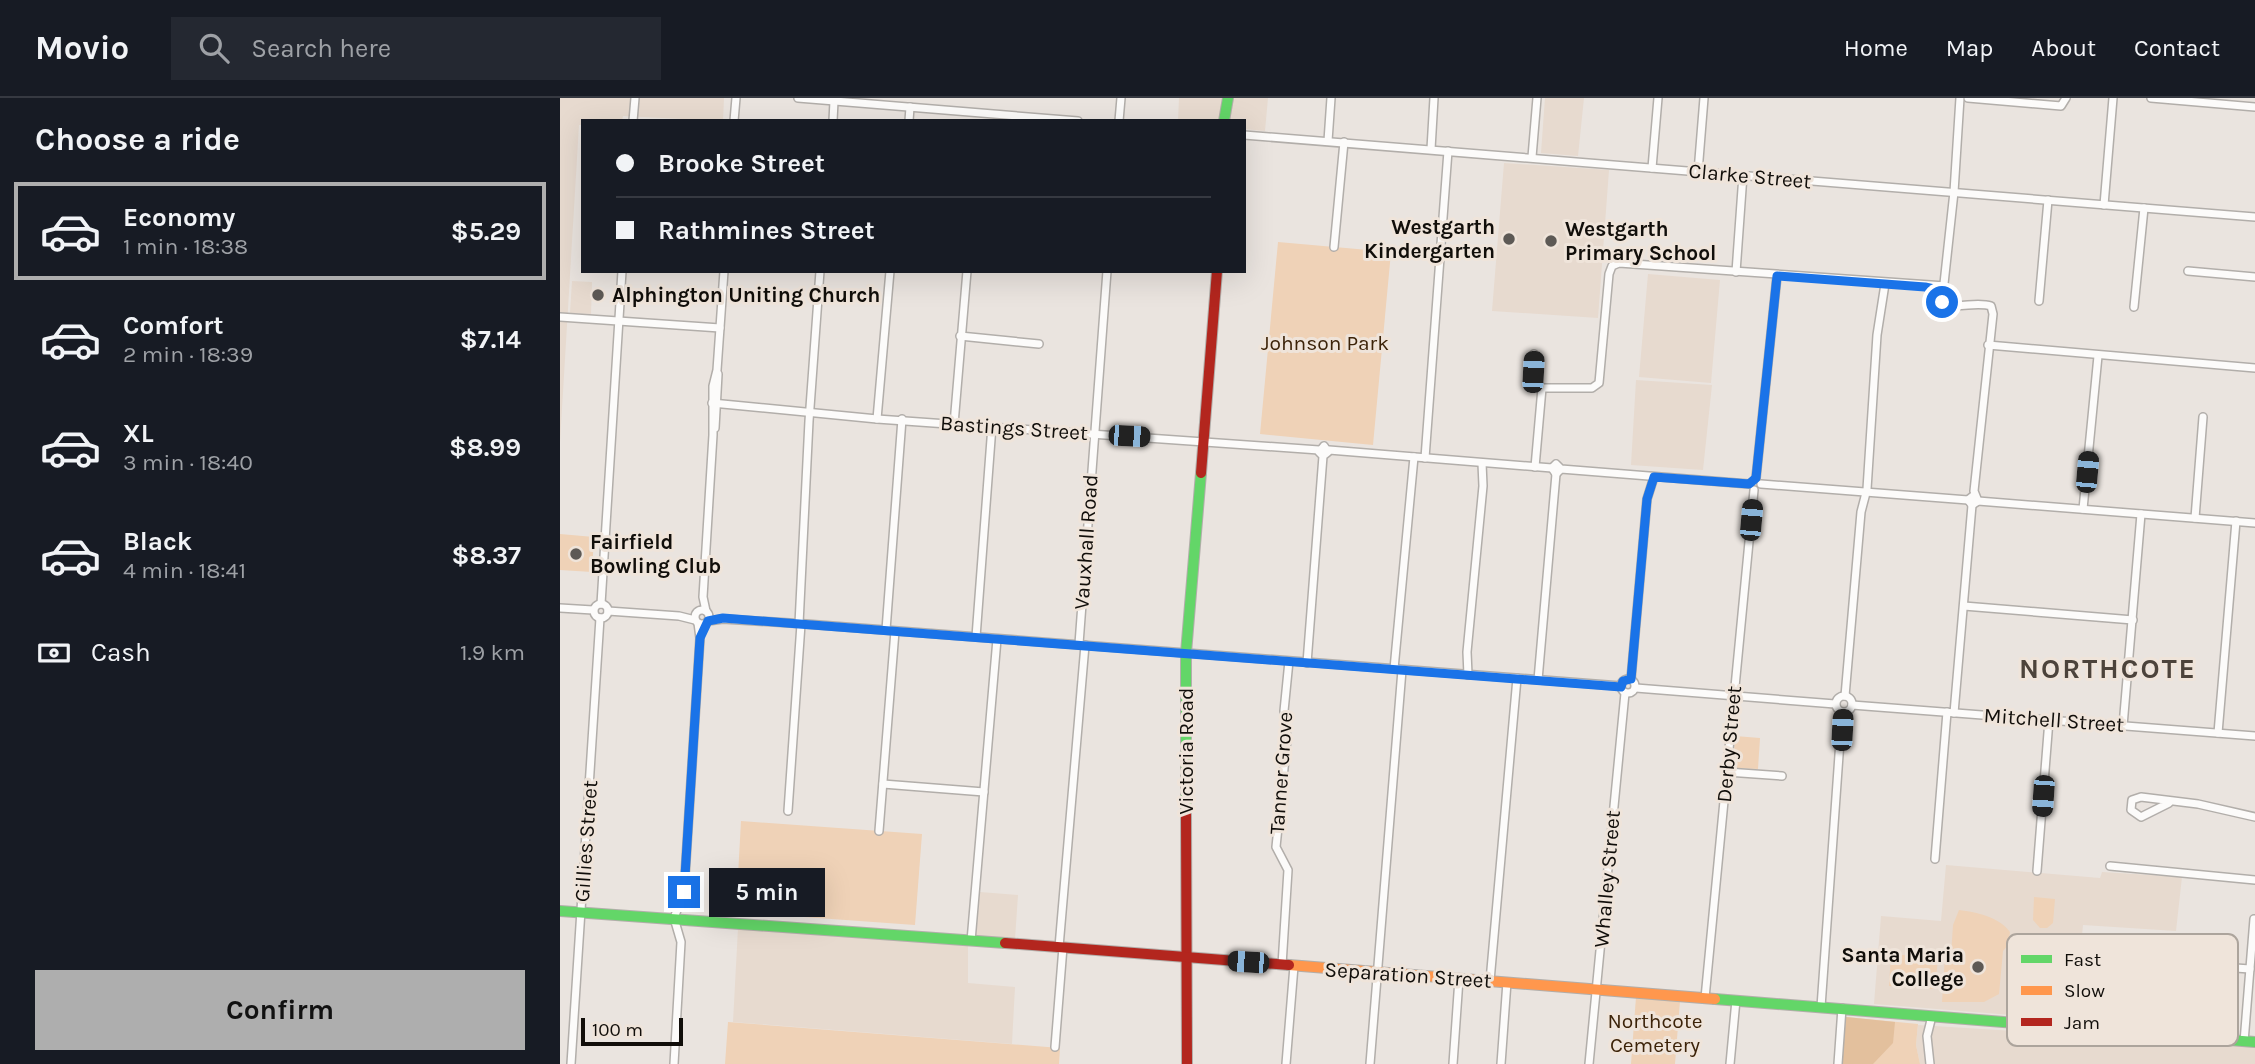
<!DOCTYPE html>
<html lang="en">
<head>
<meta charset="utf-8">
<style>
  body { margin:0; font-family:Karla,sans-serif; background:#242831; color:#f1f3f6; height:100vh; display:flex; flex-direction:column; font-size:26px; white-space:nowrap }
  * { box-sizing:border-box; margin:0 }
  p { font-size:23px; color:#9ea1a6 }
  .icon { flex:none; width:38px; height:38px; fill:none; stroke:currentColor; stroke-width:2; stroke-linecap:round; stroke-linejoin:round }
  .map { position:relative; flex:1; overflow:hidden }
  .panel { display:flex; flex-direction:column; background:#171b24; width:560px }
  .panel>* { flex:none }
  .top-card { position:absolute; left:21px; top:21px; width:665px; height:154px; border-radius:0px; box-shadow:0 7px 28px #0002; display:grid; align-content:center; height:154px; padding:0 35px; background:#171b24 }
  .scale { position:absolute; left:21px; bottom:18px; width:102px; box-sizing:border-box; padding-left:7px; border:4px solid #110e0a; border-top:0; font-size:19px; line-height:24px; white-space:nowrap; color:#110e0a; -webkit-text-stroke:5px #efe4da; paint-order:stroke }
  .end { position:absolute; width:32px; height:32px; margin:-16px; border:9px solid #1a73e8; background:#fff; box-shadow:0 0 0 4px #fff }
  .from { border-radius:50% }
  .bubble { position:absolute; height:49px; border-radius:0px; background:#171b24; box-shadow:0 7px 28px #0002; font-size:23px; font-weight:700; line-height:49px; text-align:center }
  .car { position:absolute; width:21px; height:42px; margin:-21px -10px; border-radius:9px; box-shadow:0 0 5px 2px #0007; background:linear-gradient(#222 24%,#8ab4d8 0 40%,#222 0 76%,#8ab4d8 0 86%,#222 0) }
  .top-card b { display:flex; align-items:center; gap:24px; height:66px; font-size:26px }
  .top-card b+b { border-top:2px solid #363941 }
  .top-card i { width:18px; height:18px; background:#f1f3f6 }
  ul { padding:0; list-style:none }
  li { display:flex; align-items:center; gap:21px; height:98px; margin:0 14px 10px; padding:0 21px; border:4px solid transparent; border-radius:0px }
  li div { flex:1 }
  li b { display:block; font-size:26px }
  li em { font-style:normal; font-weight:700 }
  li.selected { border-color:#aeaeae }
  li>.icon { width:63px; height:63px; stroke-width:1.5 }
  h2 { padding:0 35px; font-size:32px; line-height:84px }
  .pay { display:flex; align-items:center; gap:18px; height:77px; padding:0 35px; font-size:26px }
  .pay p { margin-inline-start:auto }
  .action { display:flex; gap:14px; margin-top:auto; padding:14px 35px }
  .action a { flex:1; height:80px; border-radius:0px; background:#aeaeae; color:#111; font-size:28px; font-weight:700; line-height:80px; text-align:center }
  header { display:flex; align-items:center; gap:42px; box-sizing:border-box; height:98px; padding:0 35px; background:#171b24; border-bottom:2px solid #363941 }
  header strong { font-size:33px }
  nav { display:flex; gap:38px; margin-inline-start:auto; font-size:24px }
  .search { width:490px; height:63px; background:#242831; display:flex; align-items:center; gap:18px; box-sizing:border-box; padding:0 24px; border-radius:0px; color:#9ea1a6; font-size:26px }
  main { display:flex; flex:1; min-height:0 }
  .map>svg:first-child { display:block }
  .built { fill:#e7dacf }
  .green { fill:#efd2b7 }
  .forest { fill:#e3c09d }
  .lines { fill:none; stroke-linecap:round; stroke-linejoin:round }
  .street-casing { stroke:#b2aeaa; stroke-width:10 }
  .fast-casing { stroke:#b2aeaa; stroke-width:12 }
  .slow-casing { stroke:#b2aeaa; stroke-width:12 }
  .jam-casing { stroke:#b2aeaa; stroke-width:12 }
  .street { stroke:#fcfbfa; stroke-width:7 }
  .fast { stroke:#63d668; stroke-width:10 }
  .slow { stroke:#ff974d; stroke-width:10 }
  .jam { stroke:#b3261e; stroke-width:10 }
  .route { stroke:#1a73e8; stroke-width:9 }
  .poi-dot { fill:#5d5955; stroke:#efe4da; stroke-width:2.5 }
  .labels { text-anchor:middle; dominant-baseline:central; stroke-width:6; stroke-linejoin:round; paint-order:stroke }
  .street-label { font-size:21px; fill:#110e0a; stroke:#efe4da }
  .poi-label { font-size:21px; font-weight:bold; fill:#110e0a; stroke:#efe4da; text-anchor:start }
  .park-label { font-size:21px; fill:#3c2309; stroke:#efe4da }
  .district-label { font-size:28px; font-weight:bold; letter-spacing:2px; fill:#4c433b; stroke:#efe4da }
  .key { fill:#efe4da; stroke:#aca49c; stroke-width:2 }
  .key-label { font-size:19px; fill:#110e0a }
</style>
</head>
<body>
<header>
<strong>Movio</strong>
<div class="search"><svg class="icon" aria-label="search" viewBox="0 0 24 24"><circle cx="10" cy="10" r="6"/><path d="M15 15l6 6"/></svg>Search here</div>
<nav><a>Home</a><a>Map</a><a>About</a><a>Contact</a></nav>
</header>
<main>
<section class="panel">
<h2>Choose a ride</h2>
<ul>
<li class="selected"><svg class="icon" aria-label="car" viewBox="0 0 24 24"><path d="M5 17H2v-5l4-1 3-4h7l3 4 3 1v5h-3M9 17h6M6 11h13"/><circle cx="7" cy="17" r="2"/><circle cx="17" cy="17" r="2"/></svg><div><b>Economy</b><p>1 min · 18:38</p></div><em>$5.29</em></li>
<li><svg class="icon" aria-label="car" viewBox="0 0 24 24"><path d="M5 17H2v-5l4-1 3-4h7l3 4 3 1v5h-3M9 17h6M6 11h13"/><circle cx="7" cy="17" r="2"/><circle cx="17" cy="17" r="2"/></svg><div><b>Comfort</b><p>2 min · 18:39</p></div><em>$7.14</em></li>
<li><svg class="icon" aria-label="car" viewBox="0 0 24 24"><path d="M5 17H2v-5l4-1 3-4h7l3 4 3 1v5h-3M9 17h6M6 11h13"/><circle cx="7" cy="17" r="2"/><circle cx="17" cy="17" r="2"/></svg><div><b>XL</b><p>3 min · 18:40</p></div><em>$8.99</em></li>
<li><svg class="icon" aria-label="car" viewBox="0 0 24 24"><path d="M5 17H2v-5l4-1 3-4h7l3 4 3 1v5h-3M9 17h6M6 11h13"/><circle cx="7" cy="17" r="2"/><circle cx="17" cy="17" r="2"/></svg><div><b>Black</b><p>4 min · 18:41</p></div><em>$8.37</em></li>
</ul>
<div class="pay"><svg class="icon" aria-label="cash" viewBox="0 0 24 24"><path d="M3 7h18v10H3z"/><circle cx="12" cy="12" r="2"/></svg>Cash<p>1.9 km</p></div>
<div class="action"><a>Confirm</a></div>
</section>
<div class="map">
<svg width="1695" height="966" viewBox="0 0 1695 966">
  <rect width="100%" height="100%" fill="#eae4df"/>
  <g class="built">
    <path d="M0 0H164L163 23 63 18 62 23H23V27H19L0 344Z"/>
    <path d="M619 0H708L705 33 684 31V23H618Z"/>
    <path d="M985 0H1024L1018 58 981 55Z"/>
    <path d="M944 65 1049 72 1038 220 932 213Z"/>
    <path d="M1088 176 1160 182 1151 285 1079 279Z"/>
    <path d="M12 183 32 184 31 216 10 215Z"/>
    <path d="M1076 282 1152 287 1143 372 1071 367Z"/>
    <path d="M1386 767 1540 780 1542 774 1622 779 1616 833 1523 827 1514 922 1314 906 1321 818 1381 823Z"/>
    <path d="M420 794 458 797 455 841 416 838Z"/>
    <path d="M178 830 408 848V885L455 889 452 946 173 924Z"/>
    <path d="M1358 927 1695 948V966H1360L1356 947Z"/>
  </g>
  <g class="green">
    <path d="M718 144 831 154 813 347 700 336Z"/>
    <path d="M0 436 34 439 32 474 0 472Z"/>
    <path d="M1175 638 1200 640 1198 671 1173 670Z"/>
    <path d="M181 723 362 736 355 827 176 814Z"/>
    <path d="M1474 799 1495 801 1493 825 1487 830H1480L1473 822Z"/>
    <path d="M1399 812C1417 814 1439 819 1450 834L1448 847 1443 853 1439 896 1424 904H1382L1385 858H1391L1393 827Z"/>
    <path d="M1331 856 1378 860 1375 891 1329 888Z"/>
    <path d="M1076 899 1120 903 1115 966H1071Z"/>
    <path d="M1286 919 1358 926 1356 947 1360 966H1282Z"/>
    <path d="M168 924 500 950 499 966H165Z"/>
  </g>
  <path class="forest" d="M1286 919 1335 924 1333 945 1313 966H1282Z"/>
  <g class="lines">
    <g class="street-casing">
      <g id="street">
        <path d="M238 0 518 23"/>
        <path d="M1400 0 1394 94 1382 204C1394 212 1416 203 1431 208L1433 216 1414 393 1418 403 1412 407 1408 402 1413 398"/>
        <path d="M1408 0 1501 8 1506 0"/>
        <path d="M1591 0 1695 9"/>
        <path d="M73 23 75 0"/>
        <path d="M174 23 176 0"/>
        <path d="M273 23 274 3"/>
        <path d="M349 23 350 9"/>
        <path d="M559 23 561 0"/>
        <path d="M684 37 1695 119"/>
        <path d="M768 43 771 0"/>
        <path d="M871 51 874 0"/>
        <path d="M972 59 977 0"/>
        <path d="M1092 70 1098 0"/>
        <path d="M1138 74 1144 0"/>
        <path d="M1544 107 1553 0"/>
        <path d="M774 149 784 44"/>
        <path d="M1628 173 1695 179"/>
        <path d="M1176 174 1183 77"/>
        <path d="M1479 203 1488 102"/>
        <path d="M1574 209 1584 110"/>
        <path d="M0 219 160 230"/>
        <path d="M400 238 479 246"/>
        <path d="M1428 247 1695 270"/>
        <path d="M974 256 973 282 982 290"/>
        <path d="M982 290H1032L1039 285 1049 176 1052 168 1059 165 1385 188"/>
        <path d="M152 305 317 321 759 352"/>
        <path d="M317 321 330 173"/>
        <path d="M394 326 407 173"/>
        <path d="M155 330 158 276"/>
        <path d="M769 352 992 370"/>
        <path d="M865 360 888 53"/>
        <path d="M975 369 982 290"/>
        <path d="M1001 371 996 366 992 370 996 376 1001 371 1189 386"/>
        <path d="M1196 380 1217 178"/>
        <path d="M1201 386 1408 402"/>
        <path d="M1418 403 1695 425"/>
        <path d="M1523 411 1538 258"/>
        <path d="M1635 420 1643 319"/>
        <circle cx="41" cy="513" r="7"/>
        <path d="M41 506 62 173"/>
        <path d="M1404 508 1573 522"/>
        <path d="M0 510 33 512"/>
        <circle cx="142" cy="519" r="7"/>
        <path d="M48 513 119 518 135 522"/>
        <path d="M146 513 143 499 153 337V288L157 272 164 173"/>
        <path d="M148 523 163 521 246 526 1061 588"/>
        <path d="M239 526 249 323 260 173"/>
        <path d="M326 532 342 321"/>
        <path d="M416 539 432 328"/>
        <path d="M519 546 547 173"/>
        <path d="M747 565 763 358 768 354 764 348 759 354 763 358"/>
        <path d="M834 571 854 359"/>
        <path d="M908 577 907 554 923 388 922 365"/>
        <circle cx="1068" cy="588" r="7"/>
        <path d="M1071 581 1087 401 1094 379"/>
        <path d="M978 582 996 376"/>
        <path d="M1076 590 1275 606"/>
        <circle cx="1284" cy="606" r="8"/>
        <path d="M1285 598 1301 414 1307 391 1317 237 1325 186"/>
        <path d="M1292 607 1695 638"/>
        <path d="M1394 615 1412 407"/>
        <path d="M1563 628 1581 416"/>
        <path d="M1658 635 1676 423"/>
        <path d="M1167 674 1222 678"/>
        <path d="M323 686 424 694"/>
        <path d="M1609 705 1581 719 1571 712 1572 702 1581 699 1638 706 1695 719"/>
        <path d="M228 713 241 526"/>
        <path d="M319 733 335 533"/>
        <path d="M1375 761 1387 614"/>
        <path d="M1550 768 1695 782"/>
        <path d="M1477 773 1489 622"/>
        <path d="M411 843 437 541"/>
        <path d="M499 849 525 547"/>
        <path d="M722 867 728 772 716 749 727 641 724 613 729 563"/>
        <path d="M930 883 957 580"/>
        <path d="M1145 900 1194 392"/>
        <path d="M1261 909 1282 615"/>
        <path d="M1518 931 1523 865 1549 855 1607 860 1618 866 1690 871"/>
        <path d="M1684 944 1694 821"/>
        <path d="M495 949 503 849"/>
        <path d="M11 966 40 520"/>
        <path d="M114 966 121 844 114 820 124 794 140 540 138 525"/>
        <path d="M726 966 734 868"/>
        <path d="M810 966 842 572"/>
        <path d="M893 966 899 881"/>
        <path d="M941 966 947 884"/>
        <path d="M1029 966 1065 595"/>
        <path d="M1170 966 1176 902"/>
        <path d="M1278 966 1282 910"/>
        <path d="M1370 966 1367 938 1372 918"/>
      </g>
    </g>
    <g class="fast-casing">
      <g id="fast">
        <path d="M664 23 668 0"/>
        <path d="M626 715V555L641 375"/>
        <path d="M0 813 445 845"/>
        <path d="M1155 901 1695 944"/>
      </g>
    </g>
    <g class="slow-casing">
      <path id="slow" d="M729 867 1155 901"/>
    </g>
    <g class="jam-casing">
      <g id="jam">
        <path d="M641 375 657 173"/>
        <path d="M626 715 627 966"/>
        <path d="M445 845 729 867"/>
      </g>
    </g>
    <use href="#street" class="street"/>
    <use href="#fast" class="fast"/>
    <use href="#slow" class="slow"/>
    <use href="#jam" class="jam"/>
  </g>
  <g class="lines">
    <path class="route" d="M124 794 140 540 148 523 163 520 239 526 1061 589 1063 583 1071 581 1087 401 1094 379 1189 386 1196 380 1217 178 1365 189 1383 193 1382 204"/>
  </g>
  <g class="poi-dot">
    <circle cx="949" cy="141" r="7"/>
    <circle cx="991" cy="143" r="7"/>
    <circle cx="38" cy="197" r="7"/>
    <circle cx="16" cy="456" r="7"/>
    <circle cx="1418" cy="869" r="7"/>
  </g>
  <g class="labels">
    <g class="street-label">
      <text transform="translate(1190 78) rotate(5)">Clarke Street</text>
      <text transform="translate(454 330) rotate(4)">Bastings Street</text>
      <text transform="translate(526 444) rotate(-86)">Vauxhall Road</text>
      <text transform="translate(1494 622) rotate(4)">Mitchell Street</text>
      <text transform="translate(1169 646) rotate(-85)">Derby Street</text>
      <text transform="translate(626 653) rotate(-90)">Victoria Road</text>
      <text transform="translate(721 675) rotate(-86)">Tanner Grove</text>
      <text transform="translate(26 743) rotate(-86)">Gillies Street</text>
      <text transform="translate(1047 781) rotate(-85)">Whalley Street</text>
      <text transform="translate(848 877) rotate(4)">Separation Street</text>
    </g>
    <g class="poi-label">
      <text x="935" y="129" text-anchor="end">Westgarth<tspan x="935" dy="24">Kindergarten</tspan></text>
      <text x="1005" y="131">Westgarth<tspan x="1005" dy="24">Primary School</tspan></text>
      <text x="52" y="197">Alphington Uniting Church</text>
      <text x="30" y="444">Fairfield<tspan x="30" dy="24">Bowling Club</tspan></text>
      <text x="1404" y="857" text-anchor="end">Santa Maria<tspan x="1404" dy="24">College</tspan></text>
    </g>
    <g class="park-label">
      <text x="765" y="245">Johnson Park</text>
      <text x="1095" y="923">Northcote<tspan x="1095" dy="24">Cemetery</tspan></text>
    </g>
    <g class="district-label">
      <text x="1548" y="570">NORTHCOTE</text>
    </g>
  </g>
  <rect x="1447" y="836" width="231" height="112" rx="10" class="key"/>
  <rect x="1461" y="857" width="31" height="8" fill="#63d668"/>
  <rect x="1461" y="888" width="31" height="9" fill="#ff974d"/>
  <rect x="1461" y="920" width="31" height="8" fill="#b3261e"/>
  <g class="key-label">
    <text x="1504" y="868">Fast</text>
    <text x="1504" y="899">Slow</text>
    <text x="1504" y="931">Jam</text>
  </g>
</svg>
<div class="scale">100 m</div>
<i class="end from" style="left:1382px;top:204px"></i>
<i class="end" style="left:124px;top:794px"></i>
<div class="bubble" style="left:149px;top:770px;width:116px">5 min</div>
<i class="car" style="left:973px;top:274px;rotate:3deg"></i>
<i class="car" style="left:569px;top:338px;rotate:93deg"></i>
<i class="car" style="left:1527px;top:374px;rotate:5deg"></i>
<i class="car" style="left:1191px;top:422px;rotate:5deg"></i>
<i class="car" style="left:1282px;top:632px;rotate:3deg"></i>
<i class="car" style="left:1483px;top:698px;rotate:184deg"></i>
<i class="car" style="left:688px;top:864px;rotate:274deg"></i>
<div class="top-card">
<b><i class="from"></i>Brooke Street</b>
<b><i></i>Rathmines Street</b>
</div>
</div>
</main>
</body>
</html>
